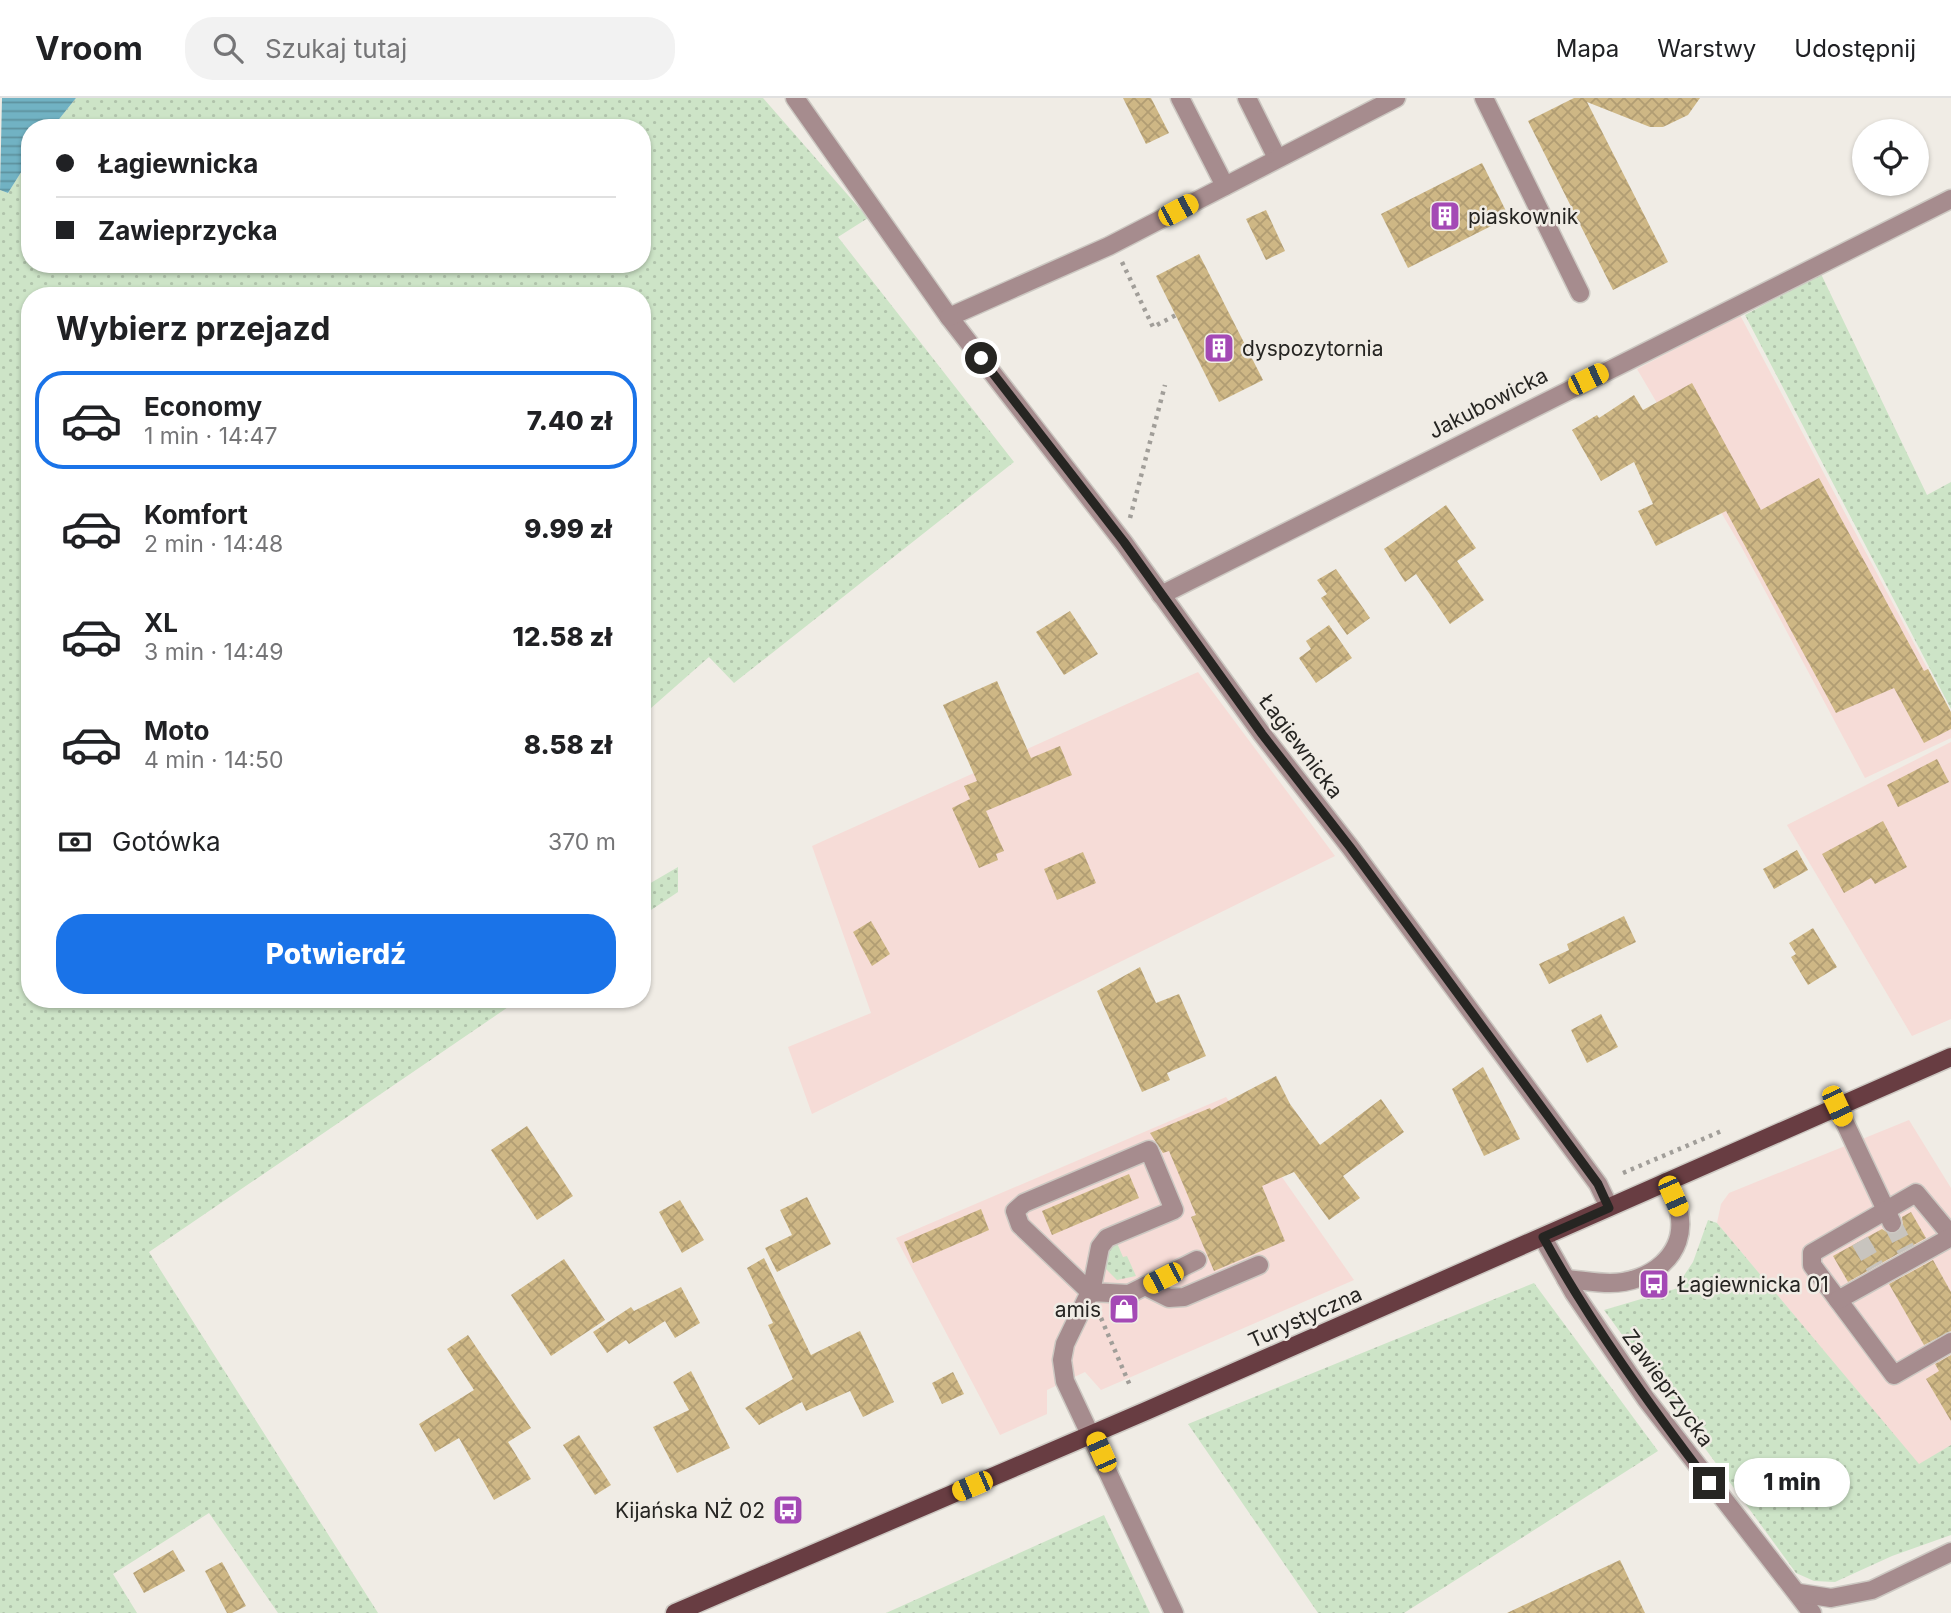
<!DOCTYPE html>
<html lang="pl">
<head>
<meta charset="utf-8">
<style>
  body { margin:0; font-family:Inter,sans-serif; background:#f2f2f2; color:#202124; height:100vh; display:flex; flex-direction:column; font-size:26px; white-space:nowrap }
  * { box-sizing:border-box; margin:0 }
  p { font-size:23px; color:#757577 }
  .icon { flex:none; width:38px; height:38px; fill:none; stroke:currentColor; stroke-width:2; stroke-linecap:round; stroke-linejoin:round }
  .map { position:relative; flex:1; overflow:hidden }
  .drawer { position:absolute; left:21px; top:189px; width:630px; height:721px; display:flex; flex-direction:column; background:#fff; border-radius:28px; box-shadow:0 2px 5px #0004 }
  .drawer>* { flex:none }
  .guide { position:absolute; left:21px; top:21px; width:630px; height:154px; border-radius:28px; box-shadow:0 2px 5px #0004; display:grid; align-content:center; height:154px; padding:0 35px; background:#fff }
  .fabs { position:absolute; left:1852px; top:21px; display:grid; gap:14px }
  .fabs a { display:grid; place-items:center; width:77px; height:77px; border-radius:50%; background:#fff; box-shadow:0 2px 5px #0004; font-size:35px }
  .end { position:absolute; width:32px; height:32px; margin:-16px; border:9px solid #262522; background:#fff; box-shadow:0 0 0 4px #fff }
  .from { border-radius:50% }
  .bubble { position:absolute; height:49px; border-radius:24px; background:#fff; box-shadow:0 2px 5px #0004; font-size:23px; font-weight:800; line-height:49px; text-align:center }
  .car { position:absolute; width:21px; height:42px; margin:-21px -10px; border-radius:9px; box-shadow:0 0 5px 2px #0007; background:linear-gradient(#f5c518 24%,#345 0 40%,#f5c518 0 76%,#345 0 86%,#f5c518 0) }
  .guide b { display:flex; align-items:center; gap:24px; height:66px; font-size:26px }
  .guide b+b { border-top:2px solid #e0e0e0 }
  .guide i { width:18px; height:18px; background:#202124 }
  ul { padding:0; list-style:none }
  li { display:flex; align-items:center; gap:21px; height:98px; margin:0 14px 10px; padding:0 21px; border:4px solid transparent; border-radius:28px }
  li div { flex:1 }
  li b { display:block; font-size:26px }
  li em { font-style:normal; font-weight:800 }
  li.current { border-color:#1a73e8 }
  li>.icon { width:63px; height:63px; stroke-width:1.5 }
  h2 { padding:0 35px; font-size:32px; line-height:84px }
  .pay { display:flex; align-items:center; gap:18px; height:77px; padding:0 35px; font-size:26px }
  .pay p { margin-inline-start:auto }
  .action { display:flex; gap:14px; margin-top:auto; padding:14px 35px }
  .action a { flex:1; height:80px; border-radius:28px; background:#1a73e8; color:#fff; font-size:28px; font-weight:800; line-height:80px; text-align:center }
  header { display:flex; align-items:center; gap:42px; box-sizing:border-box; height:98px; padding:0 35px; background:#fff; border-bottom:2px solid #e0e0e0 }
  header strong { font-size:33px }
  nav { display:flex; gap:38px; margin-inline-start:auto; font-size:24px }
  .search { width:490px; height:63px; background:#f2f2f2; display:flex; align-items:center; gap:18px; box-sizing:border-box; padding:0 24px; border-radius:28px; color:#757577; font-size:26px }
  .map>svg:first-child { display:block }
  .commercial { fill:#f6dcd7 }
  .grass { fill:url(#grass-dots) }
  .water { fill:url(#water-rules) }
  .building { fill:url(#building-cross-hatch) }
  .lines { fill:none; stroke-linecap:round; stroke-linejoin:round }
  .minor-tunnel { stroke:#c8c4be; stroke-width:18; stroke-dasharray:18 9; stroke-linecap:butt }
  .minor-casing { stroke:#ccc8c2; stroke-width:21 }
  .major-casing { stroke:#ccc8c2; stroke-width:21 }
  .path { stroke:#a19e99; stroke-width:4.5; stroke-dasharray:3.5 5; stroke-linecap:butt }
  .minor { stroke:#a68c8e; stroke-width:18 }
  .major { stroke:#683d42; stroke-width:18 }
  .route { stroke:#262522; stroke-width:9 }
  .labels { text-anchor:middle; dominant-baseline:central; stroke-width:5; stroke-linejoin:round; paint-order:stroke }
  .poi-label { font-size:21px; fill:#262522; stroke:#f0ece5; text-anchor:start }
  .street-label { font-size:21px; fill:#262522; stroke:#f0ece5 }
</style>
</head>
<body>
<header>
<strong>Vroom</strong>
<div class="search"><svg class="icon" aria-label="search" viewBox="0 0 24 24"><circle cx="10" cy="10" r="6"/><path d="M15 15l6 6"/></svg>Szukaj tutaj</div>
<nav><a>Mapa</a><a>Warstwy</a><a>Udostępnij</a></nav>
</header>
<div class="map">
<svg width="1951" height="1515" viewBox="0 0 1951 1515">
  <defs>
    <pattern id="grass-dots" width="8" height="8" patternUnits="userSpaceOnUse" patternTransform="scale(1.75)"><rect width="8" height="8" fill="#cde4c7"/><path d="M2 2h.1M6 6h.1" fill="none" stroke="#b0c3ab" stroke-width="1.8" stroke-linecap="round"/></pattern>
    <pattern id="water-rules" width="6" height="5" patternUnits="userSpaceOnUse" patternTransform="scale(1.75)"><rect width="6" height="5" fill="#71b2c3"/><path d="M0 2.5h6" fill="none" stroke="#5d919e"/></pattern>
    <pattern id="building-cross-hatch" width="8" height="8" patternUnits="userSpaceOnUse" patternTransform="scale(1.75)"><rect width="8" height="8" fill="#ceb785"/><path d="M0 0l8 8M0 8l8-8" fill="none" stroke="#b19d73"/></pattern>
  </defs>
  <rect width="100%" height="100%" fill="#f0ece5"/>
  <g class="commercial">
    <path d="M1740 217 1951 615V640L1865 680 1742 450 1637 271Z"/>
    <path d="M1198 574 1335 758 812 1016 788 949 871 915 812 748Z"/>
    <path d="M1951 644V921L1912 938 1787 727Z"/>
    <path d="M1226 999 1354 1182 1101 1292 1085 1274 1047 1292V1316L1000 1337 896 1140Z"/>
    <path d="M1909 1022 1951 1090V1347L1919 1367 1717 1125 1721 1106 1729 1095Z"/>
  </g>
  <g class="grass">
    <path d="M76 0H763L868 120 838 139 1014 364 734 585 709 559 642 618V198H30V901H520L149 1154 378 1515H278L209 1415 113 1476 137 1515H0V92L8 95 30 60V166H642V30H52Z"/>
    <path d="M1821 176 1927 397 1951 384V611L1745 217Z"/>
    <path d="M678 769V794L642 818V790Z"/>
    <path d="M1708 1122 1717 1125 1919 1366 1951 1347V1437L1892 1458 1835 1484 1814 1483 1796 1475 1604 1212 1675 1191 1693 1164Z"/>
    <path d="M1117 1145 1123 1159 1127 1158 1136 1178 1117 1182 1105 1170 1108 1152Z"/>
    <path d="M1534 1185 1658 1353 1404 1515H1318L1188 1326Z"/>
    <path d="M1104 1417 1150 1515H886Z"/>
  </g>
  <path class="water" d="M2 0H76L52 30H30V60L8 95 0 92Z"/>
  <g class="building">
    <path d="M1123 0H1151L1169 35 1146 46Z"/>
    <path d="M1574 0H1700L1688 17 1663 29H1650L1587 4 1668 164 1613 192 1528 23Z"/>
    <path d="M1482 65 1509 119 1408 170 1381 116Z"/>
    <path d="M1266 112 1285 153 1266 162 1246 121Z"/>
    <path d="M1199 156 1263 282 1219 304 1156 178Z"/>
    <path d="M1692 285 1761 412 1819 380 1924 573 1928 571 1951 614V631L1924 645 1894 590 1836 615 1726 413 1656 448 1638 413 1653 406 1634 364 1601 383 1572 332 1597 317 1599 320 1634 297 1643 312Z"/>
    <path d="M1446 407 1476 450 1457 463 1484 502 1450 526 1416 476 1405 484 1384 451Z"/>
    <path d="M1336 471 1370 520 1347 537 1321 500 1327 496 1317 482Z"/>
    <path d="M1070 513 1098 556 1064 577 1036 534Z"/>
    <path d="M1329 527 1352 560 1316 585 1299 560 1311 551 1306 543Z"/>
    <path d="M997 583 1031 660 1060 648 1072 677 986 713 1004 753 996 756 998 762 979 770 952 710 970 701 964 688 977 683 943 607Z"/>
    <path d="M1937 661 1949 684 1898 709 1887 687Z"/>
    <path d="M1883 723 1907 769 1875 786 1871 780 1844 795 1822 756Z"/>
    <path d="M1797 752 1808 772 1774 791 1763 771Z"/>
    <path d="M1083 754 1096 785 1057 802 1044 771Z"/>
    <path d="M1624 818 1636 844 1549 886 1539 866 1569 852 1567 846Z"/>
    <path d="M871 823 890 856 872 868 853 834Z"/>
    <path d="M1813 830 1837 869 1808 887 1791 859 1796 856 1789 845Z"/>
    <path d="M1140 869 1156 905 1179 896 1206 958 1167 975 1170 982 1142 994 1097 893Z"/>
    <path d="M1601 916 1618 949 1587 965 1571 932Z"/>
    <path d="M1483 969 1520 1041 1484 1058 1452 991Z"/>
    <path d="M1276 978 1290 1006 1320 1047 1381 1001 1404 1034 1343 1078 1360 1100 1329 1122 1294 1074 1262 1088 1285 1143 1214 1173 1191 1119 1196 1117 1169 1053 1163 1055 1150 1035 1210 1010 1211 1012Z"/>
    <path d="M527 1028 573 1098 537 1122 491 1052Z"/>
    <path d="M1129 1076 1139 1100 1052 1137 1042 1113Z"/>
    <path d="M807 1099 831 1146 777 1174 765 1150 792 1137 780 1112Z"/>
    <path d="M680 1102 704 1142 682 1155 659 1114Z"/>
    <path d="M981 1111 989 1132 913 1165 904 1144Z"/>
    <path d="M1911 1114 1926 1140 1848 1184 1833 1158 1882 1131 1890 1136 1897 1135 1903 1127 1902 1119Z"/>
    <path d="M764 1160 811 1257 860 1233 894 1304 863 1319 850 1293 806 1313 802 1304 759 1327 745 1310 793 1281 768 1227 773 1225 747 1170Z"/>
    <path d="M564 1161 605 1222 551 1258 511 1197Z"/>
    <path d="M1933 1162 1951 1194V1233L1924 1247 1889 1186Z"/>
    <path d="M681 1189 700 1225 675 1240 665 1223 629 1246 626 1242 607 1255 593 1234 631 1209 634 1213Z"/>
    <path d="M468 1237 531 1330 508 1344 531 1381 494 1402 459 1340 435 1354 419 1326 474 1292 447 1251Z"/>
    <path d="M1951 1257V1323L1926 1281 1939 1273 1935 1266Z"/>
    <path d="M691 1273 730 1350 677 1375 653 1329 689 1312 673 1284Z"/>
    <path d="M953 1274 964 1296 942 1306 932 1285Z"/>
    <path d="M579 1337 611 1387 595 1397 563 1347Z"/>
    <path d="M173 1452 185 1473 144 1495 133 1475Z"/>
    <path d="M1620 1462 1645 1515H1507L1577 1482Z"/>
    <path d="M222 1464 246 1508 232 1515H227L205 1473Z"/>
  </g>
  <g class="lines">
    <g class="minor-tunnel">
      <path d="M1892 1125 1906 1152"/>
      <path d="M1860 1143 1875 1169"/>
    </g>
    <g class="minor-casing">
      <g id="minor">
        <path d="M795 0 949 219 1124 445 1262 636 1350 749 1598 1086 1609 1109"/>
        <path d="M1180 0 1225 88"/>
        <path d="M1247 0 1277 60"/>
        <path d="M1484 0 1580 195"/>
        <path d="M949 219 1109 148 1396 0"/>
        <path d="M1161 497 1951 101"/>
        <path d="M1837 1008 1892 1125"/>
        <path d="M1951 1137 1916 1095 1812 1155V1167L1894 1277 1951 1244"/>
        <path d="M1543 1140 1574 1195 1646 1301 1812 1515"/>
        <path d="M1566 1181C1580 1182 1595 1185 1610 1185 1649 1185 1688 1157 1679 1114 1677 1104 1670 1093 1666 1084"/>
        <path d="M1145 1188 1169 1200 1184 1199 1259 1167"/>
        <path d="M1838 1202 1951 1139"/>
        <path d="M1799 1495 1831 1500 1872 1492 1951 1454"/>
        <path d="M1174 1515 1065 1283 1062 1262 1065 1246 1090 1194 1092 1189 1100 1149 1107 1140 1174 1112 1149 1052 1024 1105 1015 1113 1020 1127 1090 1194 1129 1196 1197 1162"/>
      </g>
    </g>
    <g class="major-casing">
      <path id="major" d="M675 1515 1146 1313 1951 959"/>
    </g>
    <g class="path">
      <path d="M1122 164 1153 229 1176 217"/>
      <path d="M1130 420 1165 287"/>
      <path d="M1623 1075 1724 1032"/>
      <path d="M1101 1220 1131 1290"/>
    </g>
    <use href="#minor" class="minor"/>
    <use href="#major" class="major"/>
  </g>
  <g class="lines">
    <path class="route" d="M981 260 1124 444 1262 636 1350 749 1598 1086 1609 1110 1543 1139C1591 1226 1649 1306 1709 1385"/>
  </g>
  <defs>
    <g id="building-square" transform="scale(1.575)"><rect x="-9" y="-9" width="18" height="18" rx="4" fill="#a449b5" stroke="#f0ece5"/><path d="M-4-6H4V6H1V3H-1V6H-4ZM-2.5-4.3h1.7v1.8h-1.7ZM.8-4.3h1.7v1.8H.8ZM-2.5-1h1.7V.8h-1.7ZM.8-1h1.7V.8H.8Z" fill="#fff"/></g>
    <g id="bus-square" transform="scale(1.575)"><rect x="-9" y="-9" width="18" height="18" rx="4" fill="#a449b5" stroke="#f0ece5"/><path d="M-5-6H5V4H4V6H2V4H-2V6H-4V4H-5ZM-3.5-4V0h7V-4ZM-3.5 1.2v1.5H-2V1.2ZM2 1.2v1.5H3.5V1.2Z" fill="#fff"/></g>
    <g id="shop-square" transform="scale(1.575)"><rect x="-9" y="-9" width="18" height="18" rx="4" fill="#a449b5" stroke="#f0ece5"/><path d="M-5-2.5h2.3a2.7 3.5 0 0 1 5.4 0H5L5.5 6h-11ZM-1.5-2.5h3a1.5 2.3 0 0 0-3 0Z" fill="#fff"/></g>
  </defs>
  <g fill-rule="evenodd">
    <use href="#building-square" x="1445" y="118"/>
    <use href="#building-square" x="1219" y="250"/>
    <use href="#bus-square" x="1654" y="1186"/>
    <use href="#shop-square" x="1124" y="1211"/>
    <use href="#bus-square" x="788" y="1412"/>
  </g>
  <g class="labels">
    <g class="poi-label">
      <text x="1468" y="118">piaskownik</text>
      <text x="1242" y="250">dyspozytornia</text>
      <text x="1677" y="1186">Łagiewnicka 01</text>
      <text x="1101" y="1211" text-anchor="end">amis</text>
      <text x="765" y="1412" text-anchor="end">Kijańska NŻ 02</text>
    </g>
    <g class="street-label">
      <text transform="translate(1488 305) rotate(-27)">Jakubowicka</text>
      <text transform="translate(1301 648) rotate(53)">Łagiewnicka</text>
      <text transform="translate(1305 1219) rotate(-24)">Turystyczna</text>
      <text transform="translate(1668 1290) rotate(54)">Zawieprzycka</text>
    </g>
  </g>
</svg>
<div class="fabs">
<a><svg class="icon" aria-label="locate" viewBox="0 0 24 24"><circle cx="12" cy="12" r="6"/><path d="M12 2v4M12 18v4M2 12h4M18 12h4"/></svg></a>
</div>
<i class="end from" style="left:981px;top:260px"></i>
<i class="end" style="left:1709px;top:1385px"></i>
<div class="bubble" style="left:1734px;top:1360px;width:116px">1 min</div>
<i class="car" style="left:1178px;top:112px;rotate:62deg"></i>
<i class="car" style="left:1588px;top:281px;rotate:64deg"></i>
<i class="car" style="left:1837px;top:1008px;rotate:155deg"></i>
<i class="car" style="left:1673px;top:1098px;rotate:156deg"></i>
<i class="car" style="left:1163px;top:1180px;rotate:243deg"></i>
<i class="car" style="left:1101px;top:1354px;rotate:336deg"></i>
<i class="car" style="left:972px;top:1388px;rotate:247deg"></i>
<div class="guide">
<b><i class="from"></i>Łagiewnicka</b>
<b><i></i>Zawieprzycka</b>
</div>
<section class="drawer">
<h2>Wybierz przejazd</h2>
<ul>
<li class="current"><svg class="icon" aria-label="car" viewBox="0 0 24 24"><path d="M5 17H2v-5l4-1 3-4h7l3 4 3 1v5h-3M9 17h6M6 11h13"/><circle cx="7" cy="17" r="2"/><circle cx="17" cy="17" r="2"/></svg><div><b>Economy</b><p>1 min · 14:47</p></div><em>7.40 zł</em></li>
<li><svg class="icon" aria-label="car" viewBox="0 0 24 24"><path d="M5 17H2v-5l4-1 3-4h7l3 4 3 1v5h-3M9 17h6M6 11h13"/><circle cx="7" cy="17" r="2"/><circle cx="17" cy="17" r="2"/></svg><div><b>Komfort</b><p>2 min · 14:48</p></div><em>9.99 zł</em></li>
<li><svg class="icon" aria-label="car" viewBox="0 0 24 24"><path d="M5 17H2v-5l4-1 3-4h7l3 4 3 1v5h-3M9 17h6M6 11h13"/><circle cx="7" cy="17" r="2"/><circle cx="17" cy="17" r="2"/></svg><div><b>XL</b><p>3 min · 14:49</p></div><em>12.58 zł</em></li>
<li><svg class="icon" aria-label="car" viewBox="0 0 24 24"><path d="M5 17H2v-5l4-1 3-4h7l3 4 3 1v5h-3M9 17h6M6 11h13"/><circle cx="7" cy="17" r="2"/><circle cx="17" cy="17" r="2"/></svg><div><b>Moto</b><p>4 min · 14:50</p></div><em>8.58 zł</em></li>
</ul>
<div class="pay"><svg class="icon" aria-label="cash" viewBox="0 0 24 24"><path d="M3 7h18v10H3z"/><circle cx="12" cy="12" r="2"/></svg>Gotówka<p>370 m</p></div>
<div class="action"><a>Potwierdź</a></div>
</section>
</div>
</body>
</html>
